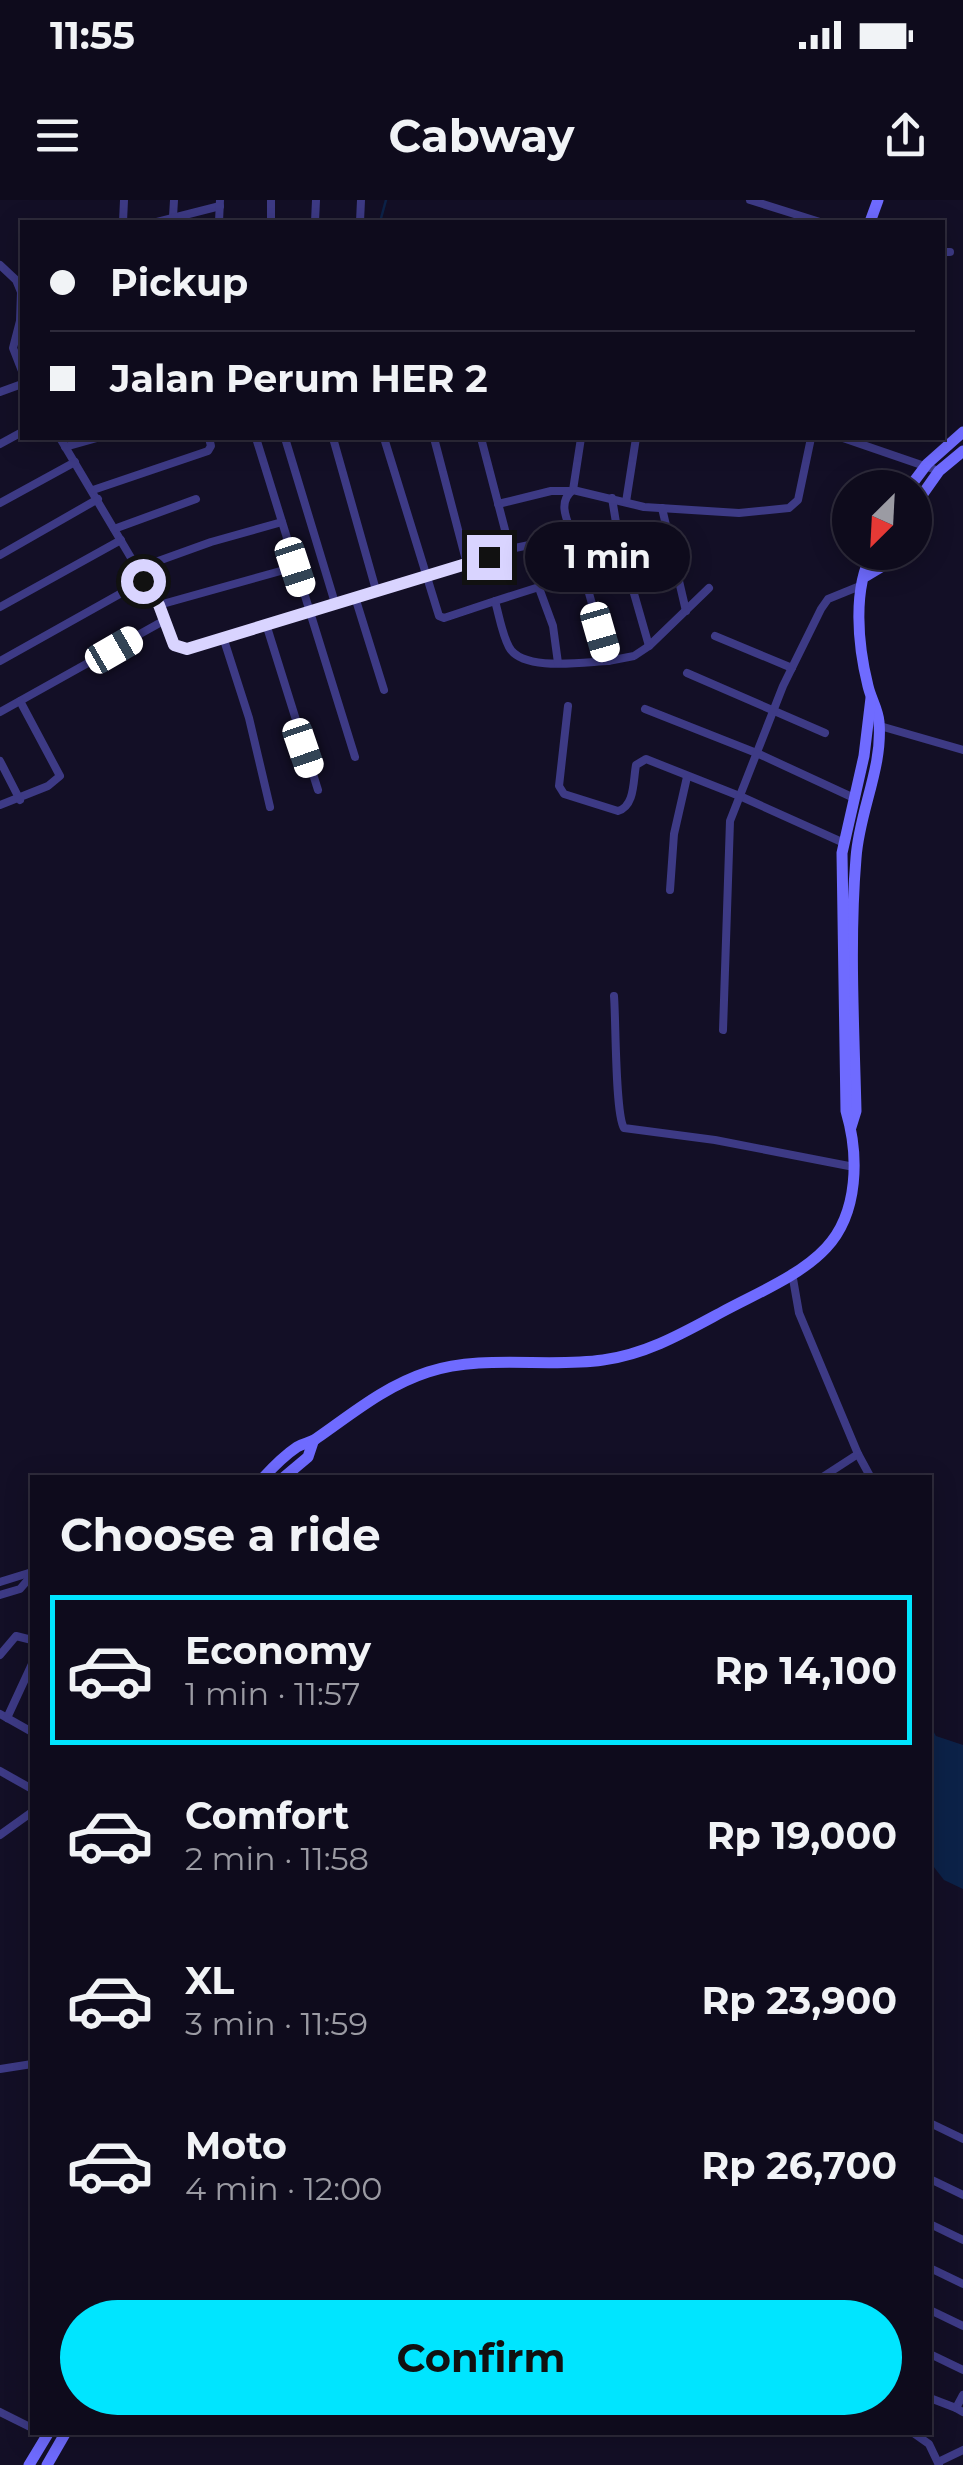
<!DOCTYPE html>
<html lang="en">
<head>
<meta charset="utf-8">
<style>
  body { margin:0; font-family:Montserrat,sans-serif; background:#1c1929; color:#f1f3f6; height:100vh; display:flex; flex-direction:column; font-size:38px; white-space:nowrap }
  * { box-sizing:border-box; margin:0 }
  p { font-size:32px; color:#9b9ba3 }
  .icon { flex:none; width:55px; height:55px; fill:none; stroke:currentColor; stroke-width:2; stroke-linecap:round; stroke-linejoin:round }
  .map { position:relative; flex:1; overflow:hidden }
  .details { position:absolute; left:30px; top:1275px; width:902px; height:960px; display:flex; flex-direction:column; background:#0e0b1c; border-radius:0px; box-shadow:0 5px 25px #0003,0 0 0 2px #2e2b3b }
  .details>* { flex:none }
  .banner { position:absolute; left:20px; top:20px; width:925px; height:220px; border-radius:0px; box-shadow:0 5px 25px #0003,0 0 0 2px #2e2b3b; display:grid; align-content:center; height:220px; padding:0 30px; background:#0e0b1c }
  .needle { width:65px; rotate:204deg }
  .fabs { position:absolute; left:832px; top:270px; display:grid; gap:20px }
  .fabs a { display:grid; place-items:center; width:100px; height:100px; border-radius:50%; background:#0e0b1c; box-shadow:0 5px 25px #0003,0 0 0 2px #2e2b3b; font-size:50px }
  .end { position:absolute; width:45px; height:45px; margin:-22px; border:12px solid #d9d4ff; background:#111; box-shadow:0 0 0 5px #111 }
  .from { border-radius:50% }
  .bubble { position:absolute; height:70px; border-radius:35px; background:#0e0b1c; box-shadow:0 5px 25px #0003,0 0 0 2px #2e2b3b; font-size:32px; font-weight:700; line-height:70px; text-align:center }
  .car { position:absolute; width:30px; height:60px; margin:-30px -15px; border-radius:12px; box-shadow:0 0 8px 2px #0007; background:linear-gradient(#fff 24%,#345 0 40%,#fff 0 76%,#345 0 86%,#fff 0) }
  .banner b { display:flex; align-items:center; gap:35px; height:95px; font-size:38px }
  .banner b+b { border-top:2px solid #2e2b3b }
  .banner i { width:25px; height:25px; background:#f1f3f6 }
  ul { padding:0; list-style:none }
  li { display:flex; align-items:center; gap:30px; height:150px; margin:0 20px 15px; padding:0 10px; border:5px solid transparent; border-radius:0px }
  li div { flex:1 }
  li b { display:block; font-size:38px }
  li em { font-style:normal; font-weight:700 }
  li.on { border-color:#00e5ff }
  li>.icon { width:90px; height:90px; stroke-width:1.5 }
  h2 { padding:0 30px; font-size:45px; line-height:120px }
  .cta { display:flex; gap:20px; margin-top:auto; padding:20px 30px }
  .cta a { flex:1; height:115px; border-radius:60px; background:#00e5ff; color:#111; font-size:40px; font-weight:700; line-height:115px; text-align:center }
  .status { display:flex; justify-content:space-between; align-items:center; height:70px; padding:0 50px; background:#0e0b1c; direction:ltr }
  .status svg { height:28px; fill:currentColor }
  header { display:flex; justify-content:space-between; align-items:center; height:130px; padding:0 30px; background:#0e0b1c; font-size:45px; font-weight:700 }
  .map>svg:first-child { display:block }
  .water { fill:#0c2248 }
  .lines { fill:none; stroke-linecap:round; stroke-linejoin:round }
  .stream { stroke:#0c2248; stroke-width:2.5 }
  .street { stroke:#3d3a85; stroke-width:8 }
  .secondary { stroke:#6f6bff; stroke-width:11 }
  .route { stroke:#d9d4ff; stroke-width:12 }
</style>
</head>
<body>
<div class="status"><b>11:55</b><svg viewBox="0 0 49 12"><path d="M0 12V9h3v3zM5 12V6h3v6zM10 12V3h3v9zM15 12V0h3v12zM26 1h20v11H26zM47 4h2v5h-2z"/></svg></div>
<header><svg class="icon" aria-label="menu" viewBox="0 0 24 24"><path d="M4 6h16M4 12h16M4 18h16"/></svg>Cabway<svg class="icon" aria-label="share" viewBox="0 0 24 24"><path d="M12 15V3M7 8l5-5 5 5M5 13v7h14v-7"/></svg></header>
<div class="map">
<svg width="963" height="2265" viewBox="0 0 963 2265">
  <rect width="100%" height="100%" fill="#130f26"/>
  <path class="water" d="M930 1525 936 1536 963 1545V1689L944 1680 930 1662Z"/>
  <g class="lines">
    <path class="stream" d="M380 22 386 0"/>
    <g class="street">
      <path d="M750 0 820 22"/>
      <path d="M173 17 174 0"/>
      <path d="M123 22 124 0"/>
      <path d="M157 22 220 6"/>
      <path d="M219 22 220 0"/>
      <path d="M271 22V0"/>
      <path d="M315 22 316 0"/>
      <path d="M360 22 361 0"/>
      <path d="M942 52H950"/>
      <path d="M0 65 16 80 21 92 20 121 13 148 22 171"/>
      <path d="M0 192 22 184"/>
      <path d="M60 238 159 405 174 445 187 449 510 349 573 336C567 320 557 302 573 290L644 307 739 313 789 308 798 300 811 238"/>
      <path d="M256 238 355 557"/>
      <path d="M285 238 335 403"/>
      <path d="M333 238 376 390"/>
      <path d="M384 238 439 416 444 418 495 401C499 415 502 434 509 447 522 472 584 462 608 461L573 336"/>
      <path d="M434 238 467 364"/>
      <path d="M481 238 510 349"/>
      <path d="M843 238 939 271"/>
      <path d="M0 244 22 232"/>
      <path d="M65 247 97 238"/>
      <path d="M93 290 208 251 211 246 209 238"/>
      <path d="M573 290 581 238"/>
      <path d="M612 298 619 341 649 446 709 388"/>
      <path d="M626 302 636 238"/>
      <path d="M0 303 75 262"/>
      <path d="M498 304 551 291H569"/>
      <path d="M662 308 686 411"/>
      <path d="M114 329 196 299"/>
      <path d="M0 355 98 299"/>
      <path d="M136 369 211 342 282 322"/>
      <path d="M539 388 553 426 558 463"/>
      <path d="M355 397 384 490"/>
      <path d="M495 401 583 373"/>
      <path d="M159 405 295 367"/>
      <path d="M0 407 121 340"/>
      <path d="M266 424 318 590"/>
      <path d="M715 436 792 468"/>
      <path d="M223 437 249 518 270 607"/>
      <path d="M0 461 143 381"/>
      <path d="M608 461 634 456 649 446"/>
      <path d="M687 473 825 533"/>
      <path d="M568 506 559 586 564 594 618 611C635 606 633 581 636 565L646 559 742 597 844 643"/>
      <path d="M645 509 759 554 854 598"/>
      <path d="M0 512 165 420"/>
      <path d="M880 526 963 550"/>
      <path d="M0 561 20 600"/>
      <path d="M0 605 48 586 60 576 20 501"/>
      <path d="M670 690 674 634 687 577"/>
      <path d="M614 796C616 820 615 914 624 928L715 940 854 967"/>
      <path d="M723 830 730 621 783 486 821 409 828 399 860 386"/>
      <path d="M792 1073 799 1113 858 1254 871 1278"/>
      <path d="M821 1278 858 1254"/>
      <path d="M0 1382 32 1372"/>
      <path d="M0 1395 20 1389 32 1375"/>
      <path d="M0 1455 16 1436 32 1440"/>
      <path d="M0 1514 32 1532"/>
      <path d="M7 1518 32 1464"/>
      <path d="M0 1571 32 1589"/>
      <path d="M0 1635 32 1612"/>
      <path d="M0 1869 32 1864"/>
      <path d="M930 1923 963 1939"/>
      <path d="M930 1979 963 1995"/>
      <path d="M930 2024 963 2040"/>
      <path d="M930 2068 963 2084"/>
      <path d="M930 2110 963 2126"/>
      <path d="M930 2154 963 2170"/>
      <path d="M963 2195 956 2208 963 2212"/>
      <path d="M930 2198 956 2208"/>
      <path d="M0 2212 32 2228"/>
      <path d="M912 2232 929 2244 939 2265"/>
      <path d="M938 2262 963 2250"/>
    </g>
    <g class="secondary">
      <path d="M870 22 878 0"/>
      <path d="M909 288 927 264 963 232"/>
      <path d="M915 305 939 271 963 251"/>
      <path d="M866 376 881 367 888 352"/>
      <path d="M851 927 856 911C854 827 849 742 856 658 859 612 883 568 879 522 878 509 871 499 868 486 858 446 852 388 873 352"/>
      <path d="M263 1278C273 1267 285 1255 297 1247 303 1243 311 1243 317 1238 353 1213 385 1186 428 1172 483 1154 546 1168 603 1160 647 1154 683 1133 722 1112 755 1094 800 1076 826 1048 859 1013 859 955 846 911L842 653 864 556 871 498"/>
      <path d="M283 1278 308 1257 313 1242"/>
      <path d="M29 2265 49 2232"/>
      <path d="M47 2265 66 2232"/>
    </g>
  </g>
  <g class="lines">
    <path class="route" d="M143 381 159 405 174 445 187 449 489 357"/>
  </g>
</svg>
<div class="fabs">
<a><svg class="needle" viewBox="-14 -14 28 28"><path d="M0-13l5 13h-10z" fill="#e53935"/><path d="M0 13l5-13h-10z" fill="#9b9ba3"/></svg></a>
</div>
<i class="end from" style="left:143px;top:381px"></i>
<i class="end" style="left:489px;top:357px"></i>
<div class="bubble" style="left:525px;top:322px;width:165px">1 min</div>
<i class="car" style="left:295px;top:367px;rotate:162deg"></i>
<i class="car" style="left:600px;top:432px;rotate:164deg"></i>
<i class="car" style="left:114px;top:450px;rotate:60deg"></i>
<i class="car" style="left:303px;top:548px;rotate:161deg"></i>
<div class="banner">
<b><i class="from"></i>Pickup</b>
<b><i></i>Jalan Perum HER 2</b>
</div>
<section class="details">
<h2>Choose a ride</h2>
<ul>
<li class="on"><svg class="icon" aria-label="car" viewBox="0 0 24 24"><path d="M5 17H2v-5l4-1 3-4h7l3 4 3 1v5h-3M9 17h6M6 11h13"/><circle cx="7" cy="17" r="2"/><circle cx="17" cy="17" r="2"/></svg><div><b>Economy</b><p>1 min · 11:57</p></div><em>Rp 14,100</em></li>
<li><svg class="icon" aria-label="car" viewBox="0 0 24 24"><path d="M5 17H2v-5l4-1 3-4h7l3 4 3 1v5h-3M9 17h6M6 11h13"/><circle cx="7" cy="17" r="2"/><circle cx="17" cy="17" r="2"/></svg><div><b>Comfort</b><p>2 min · 11:58</p></div><em>Rp 19,000</em></li>
<li><svg class="icon" aria-label="car" viewBox="0 0 24 24"><path d="M5 17H2v-5l4-1 3-4h7l3 4 3 1v5h-3M9 17h6M6 11h13"/><circle cx="7" cy="17" r="2"/><circle cx="17" cy="17" r="2"/></svg><div><b>XL</b><p>3 min · 11:59</p></div><em>Rp 23,900</em></li>
<li><svg class="icon" aria-label="car" viewBox="0 0 24 24"><path d="M5 17H2v-5l4-1 3-4h7l3 4 3 1v5h-3M9 17h6M6 11h13"/><circle cx="7" cy="17" r="2"/><circle cx="17" cy="17" r="2"/></svg><div><b>Moto</b><p>4 min · 12:00</p></div><em>Rp 26,700</em></li>
</ul>
<div class="cta"><a>Confirm</a></div>
</section>
</div>
</body>
</html>
